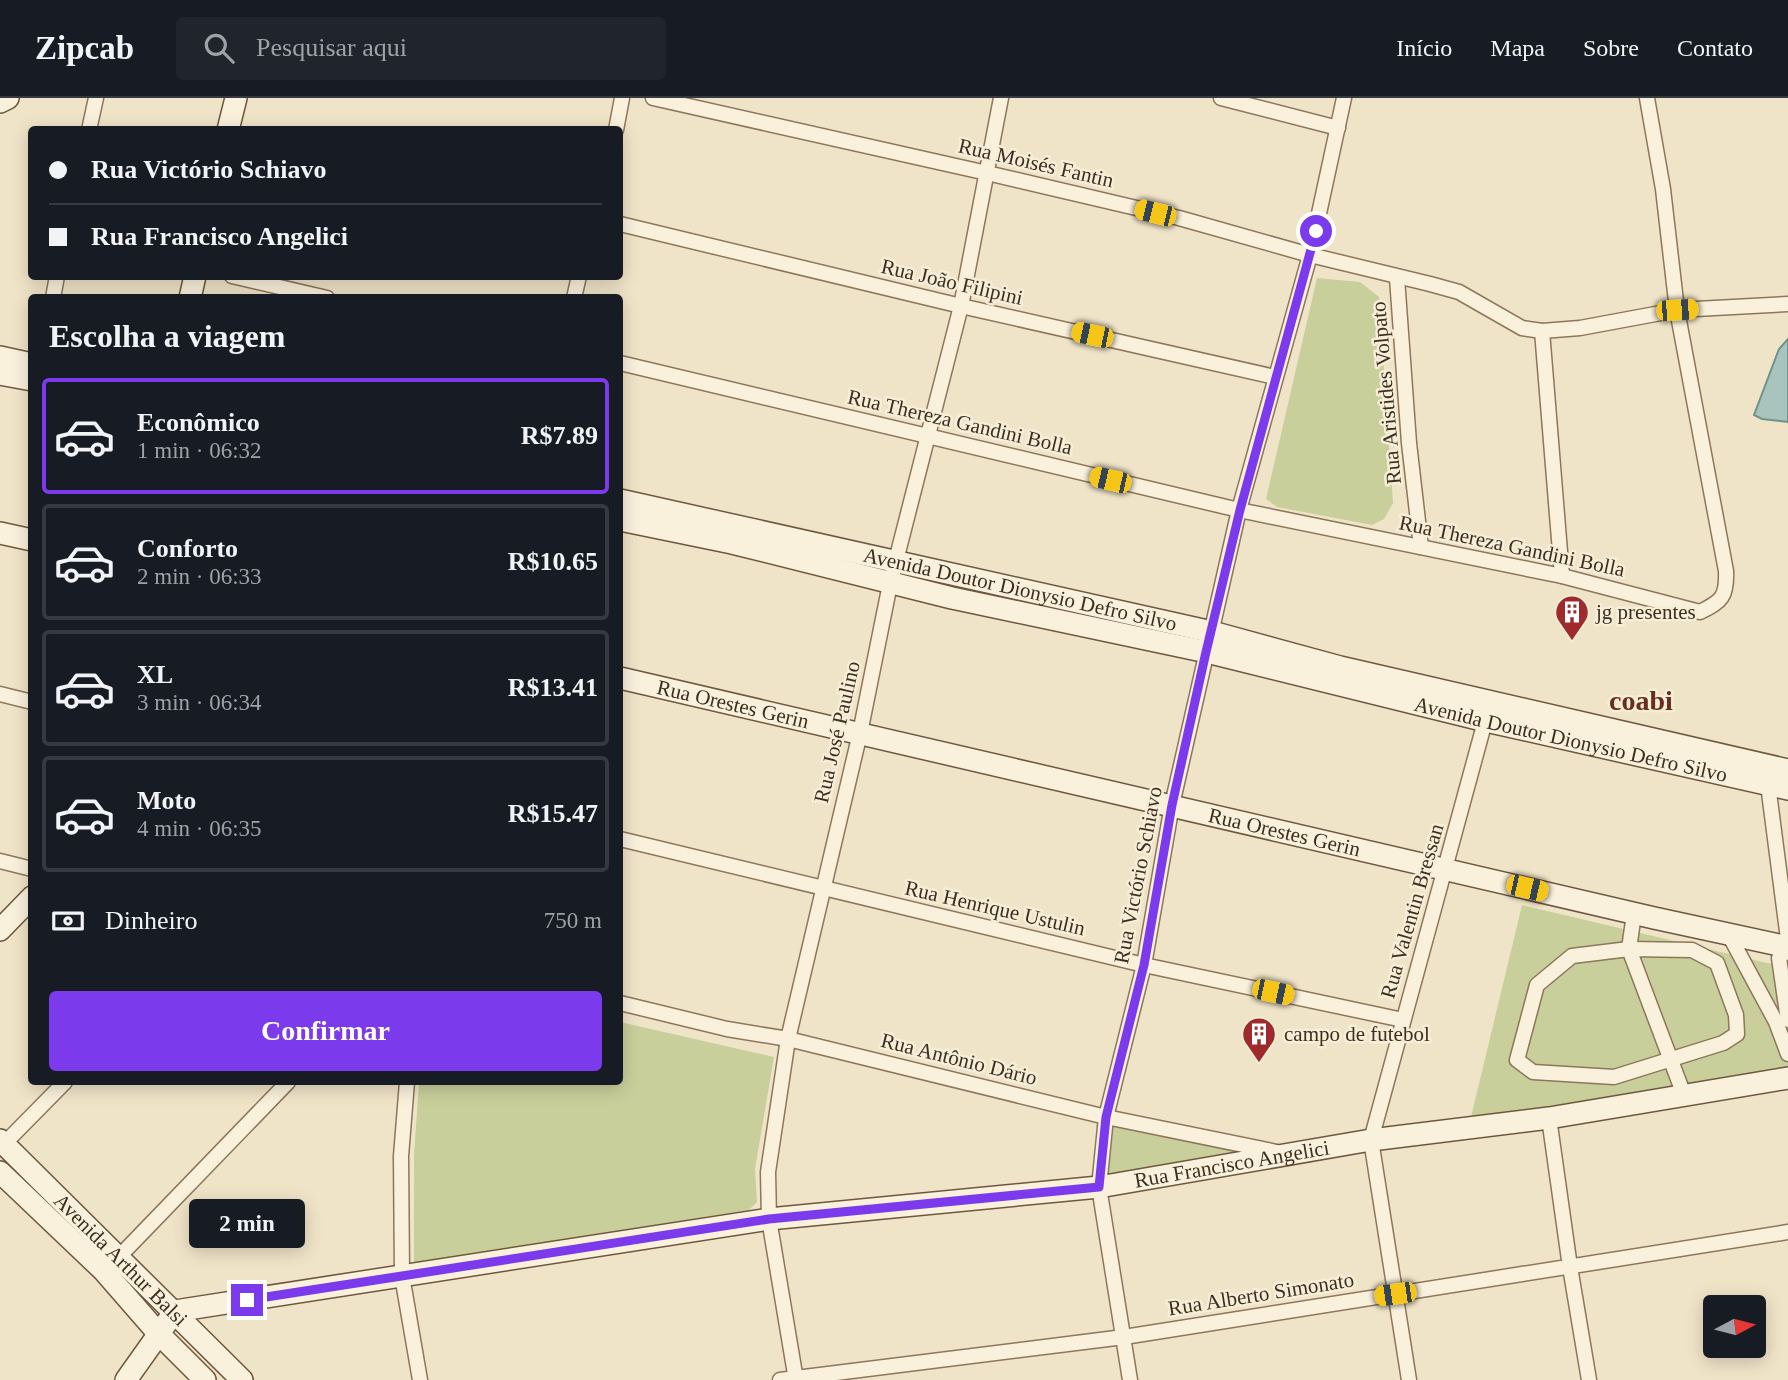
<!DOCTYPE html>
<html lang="pt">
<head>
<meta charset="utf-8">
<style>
  body { margin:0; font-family:"Times New Roman",serif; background:#20242c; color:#f1f3f6; height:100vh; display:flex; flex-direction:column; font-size:26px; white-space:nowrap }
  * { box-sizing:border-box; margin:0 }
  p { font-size:23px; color:#9ea1a6 }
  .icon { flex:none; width:38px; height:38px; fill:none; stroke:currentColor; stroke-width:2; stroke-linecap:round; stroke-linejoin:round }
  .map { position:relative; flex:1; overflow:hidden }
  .panel { position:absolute; left:28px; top:196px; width:595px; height:791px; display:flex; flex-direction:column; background:#171b24; border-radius:7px; box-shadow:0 4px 18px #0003 }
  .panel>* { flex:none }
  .banner { position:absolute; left:28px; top:28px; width:595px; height:154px; border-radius:7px; box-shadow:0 4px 18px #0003; display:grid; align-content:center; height:154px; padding:0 21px; background:#171b24 }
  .needle { width:46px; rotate:83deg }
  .tools { position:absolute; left:1703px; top:1197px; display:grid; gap:14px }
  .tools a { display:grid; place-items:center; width:63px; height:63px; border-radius:7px; background:#171b24; box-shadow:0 4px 18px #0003; font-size:35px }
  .end { position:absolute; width:32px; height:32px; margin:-16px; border:9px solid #7c3aed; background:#fff; box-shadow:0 0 0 4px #fff }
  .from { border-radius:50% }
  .bubble { position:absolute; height:49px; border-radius:7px; background:#171b24; box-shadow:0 4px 18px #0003; font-size:23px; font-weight:700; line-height:49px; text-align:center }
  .car { position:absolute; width:21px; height:42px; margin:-21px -10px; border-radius:9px; box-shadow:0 0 5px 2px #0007; background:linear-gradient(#f5c518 24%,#345 0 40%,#f5c518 0 76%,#345 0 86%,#f5c518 0) }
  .banner b { display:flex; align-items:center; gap:24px; height:66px; font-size:26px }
  .banner b+b { border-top:2px solid #363941 }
  .banner i { width:18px; height:18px; background:#f1f3f6 }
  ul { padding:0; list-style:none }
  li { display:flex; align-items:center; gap:21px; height:116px; margin:0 14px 10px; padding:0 7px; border:4px solid #363941; border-radius:7px }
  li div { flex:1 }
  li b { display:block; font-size:26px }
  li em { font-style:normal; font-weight:700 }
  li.current { border-color:#7c3aed }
  li>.icon { width:63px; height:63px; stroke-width:1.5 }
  h2 { padding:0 21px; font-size:32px; line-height:84px }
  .pay { display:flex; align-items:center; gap:18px; height:77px; padding:0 21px; font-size:26px }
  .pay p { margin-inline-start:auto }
  .button { display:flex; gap:14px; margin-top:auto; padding:14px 21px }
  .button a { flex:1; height:80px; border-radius:7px; background:#7c3aed; color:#fff; font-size:28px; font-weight:700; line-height:80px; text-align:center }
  header { display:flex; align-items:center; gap:42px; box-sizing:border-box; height:98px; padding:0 35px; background:#171b24; border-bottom:2px solid #363941 }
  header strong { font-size:33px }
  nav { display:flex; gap:38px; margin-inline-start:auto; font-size:24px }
  .search { width:490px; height:63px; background:#20242c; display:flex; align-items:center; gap:18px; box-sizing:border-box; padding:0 24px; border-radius:7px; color:#9ea1a6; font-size:26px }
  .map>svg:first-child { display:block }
  .green { fill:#c9cf9b }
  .water { fill:#a9c4bc; stroke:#6f938a; stroke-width:2 }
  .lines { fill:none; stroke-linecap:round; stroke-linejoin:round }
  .street-casing { stroke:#8d765c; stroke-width:17 }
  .secondary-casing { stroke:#6f573f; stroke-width:24 }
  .street { stroke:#faf1dc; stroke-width:14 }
  .secondary { stroke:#faf1dc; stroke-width:21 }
  .route { stroke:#7c3aed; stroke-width:9 }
  .labels { text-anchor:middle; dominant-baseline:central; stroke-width:5; stroke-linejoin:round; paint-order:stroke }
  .street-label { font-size:21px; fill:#3d2e20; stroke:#f7eed8 }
  .poi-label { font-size:21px; fill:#3d2e20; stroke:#f7eed8; text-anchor:start }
  .district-label { font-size:28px; font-weight:bold; fill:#6b2e1e; stroke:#f7eed8 }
</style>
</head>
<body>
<header>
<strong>Zipcab</strong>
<div class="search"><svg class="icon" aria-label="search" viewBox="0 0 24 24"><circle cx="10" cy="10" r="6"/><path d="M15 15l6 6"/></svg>Pesquisar aqui</div>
<nav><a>Início</a><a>Mapa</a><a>Sobre</a><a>Contato</a></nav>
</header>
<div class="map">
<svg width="1788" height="1282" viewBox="0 0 1788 1282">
  <rect width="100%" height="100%" fill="#f0e4c8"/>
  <g class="green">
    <path d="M1317 180 1360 184 1379 199 1393 405 1384 421 1372 427 1277 409 1266 401Z"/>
    <path d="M1522 807 1788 870V975L1471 1019Z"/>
    <path d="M620 924 774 959 755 1071 757 1104 749 1112 414 1165V1057L419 984H620Z"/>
    <path d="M1108 1026 1268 1057 1103 1086Z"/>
  </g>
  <path class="water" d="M1788 241V324L1762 321 1754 317 1779 251Z"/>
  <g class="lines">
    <g class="street-casing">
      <g id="street">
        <path d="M653 0 987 75 1179 120 1310 157 1430 186 1459 194 1522 230 1542 233 1580 230 1677 212 1788 206"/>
        <path d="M1221 0 1338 30"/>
        <path d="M89 32 96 0"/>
        <path d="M616 32 622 0"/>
        <path d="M620 126 961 208 1275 279"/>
        <path d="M232 178 327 200"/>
        <path d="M1397 180 1409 345 1421 449"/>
        <path d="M53 200 57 178"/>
        <path d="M574 200 579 178"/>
        <path d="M1542 233 1562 478"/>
        <path d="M620 265 1239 412 1562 478 1700 514C1722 503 1727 499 1726 473L1677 212 1663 91 1647 0"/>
        <path d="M0 596 32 604"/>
        <path d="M1767 679 1788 841"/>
        <path d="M620 741 1144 867 1403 922"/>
        <path d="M0 763 32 771"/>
        <path d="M1634 816 1629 851 1684 997"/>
        <path d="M1729 837 1776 924 1788 956"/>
        <path d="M1629 851 1692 852 1717 865 1736 917 1737 936 1723 945 1614 979 1533 974 1517 962 1537 887 1572 858Z"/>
        <path d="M1788 851 1779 860 1788 922"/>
        <path d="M620 905 727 931 788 941 1106 1019 1277 1054"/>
        <path d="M407 984 401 1058 402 1178 420 1282"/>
        <path d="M1549 1020 1570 1169 1589 1282"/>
        <path d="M0 1050 65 984"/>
        <path d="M114 1164 288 984"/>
        <path d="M780 1282 1124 1239 1788 1134"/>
        <path d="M796 1282 769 1121 768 1074 788 941 860 635 890 486 961 208 1001 0"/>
        <path d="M1130 1282 1099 1089 1106 1019 1144 867 1172 707 1239 412 1310 157 1344 0"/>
        <path d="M1409 1282 1371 1042 1487 616"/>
      </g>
    </g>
    <g class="secondary-casing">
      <g id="secondary">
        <path d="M0 4 8 0"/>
        <path d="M228 32 236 0"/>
        <path d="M190 200 195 178"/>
        <path d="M0 259 32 266"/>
        <path d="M0 276 32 282"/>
        <path id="s1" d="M620 402 1212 534 1340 569 1788 672"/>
        <path id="s2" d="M620 422 732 445 952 500 1207 554 1486 623 1788 691"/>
        <path d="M0 435 32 442"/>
        <path id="s3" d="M620 580 1654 820 1788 849"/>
        <path d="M0 832 32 799"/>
        <path id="s4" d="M0 1042 242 1282"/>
        <path d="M0 1074 104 1173 158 1235 205 1282"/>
        <path id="s5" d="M126 1282 175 1213 769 1121 1099 1089 1371 1042 1549 1020 1788 980"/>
      </g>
    </g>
    <use href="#street" class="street"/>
    <use href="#secondary" class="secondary"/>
  </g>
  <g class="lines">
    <path class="route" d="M247 1202 769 1121 1099 1089 1106 1019 1144 867 1172 707 1206 554 1240 412 1316 133"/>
  </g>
  <defs>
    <g id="building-pin" transform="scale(1.75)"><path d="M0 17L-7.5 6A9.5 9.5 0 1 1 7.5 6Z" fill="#9e2a2b" stroke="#f7eed8"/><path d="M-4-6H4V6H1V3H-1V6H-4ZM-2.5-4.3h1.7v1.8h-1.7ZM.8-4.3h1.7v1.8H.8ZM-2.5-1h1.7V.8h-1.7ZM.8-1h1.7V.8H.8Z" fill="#fff"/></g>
  </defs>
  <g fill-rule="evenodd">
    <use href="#building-pin" x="1572" y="514"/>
    <use href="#building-pin" x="1259" y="936"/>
  </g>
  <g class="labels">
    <g class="street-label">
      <text transform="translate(1036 65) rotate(13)">Rua Moisés Fantin</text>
      <text transform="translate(952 184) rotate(13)">Rua João Filipini</text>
      <text transform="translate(1386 295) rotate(-95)">Rua Aristides Volpato</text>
      <text transform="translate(960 324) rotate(13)">Rua Thereza Gandini Bolla</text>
      <text transform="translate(1512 448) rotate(12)">Rua Thereza Gandini Bolla</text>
      <text stroke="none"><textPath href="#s1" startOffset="410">Avenida Doutor Dionysio Defro Silvo</textPath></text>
      <text stroke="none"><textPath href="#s3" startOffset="116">Rua Orestes Gerin</textPath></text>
      <text transform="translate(837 634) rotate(-77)">Rua José Paulino</text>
      <text stroke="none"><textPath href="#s2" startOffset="976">Avenida Doutor Dionysio Defro Silvo</textPath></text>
      <text stroke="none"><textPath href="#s3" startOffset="682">Rua Orestes Gerin</textPath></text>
      <text transform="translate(1138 777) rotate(-79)">Rua Victório Schiavo</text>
      <text transform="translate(995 810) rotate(13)">Rua Henrique Ustulin</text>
      <text transform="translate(1412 813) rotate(-74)">Rua Valentin Bressan</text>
      <text transform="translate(959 961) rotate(14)">Rua Antônio Dário</text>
      <text stroke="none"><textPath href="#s5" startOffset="1152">Rua Francisco Angelici</textPath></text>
      <text stroke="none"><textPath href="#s4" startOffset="170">Avenida Arthur Balsi</textPath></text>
      <text transform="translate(1261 1196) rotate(-9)">Rua Alberto Simonato</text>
    </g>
    <g class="poi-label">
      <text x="1596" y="514">jg presentes</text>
      <text x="1284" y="936">campo de futebol</text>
    </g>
    <g class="district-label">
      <text x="1641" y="602">coabi</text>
    </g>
  </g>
</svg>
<div class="tools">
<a><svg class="needle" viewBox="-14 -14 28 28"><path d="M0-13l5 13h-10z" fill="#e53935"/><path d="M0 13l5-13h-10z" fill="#9ea1a6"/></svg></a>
</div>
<i class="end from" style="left:1316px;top:133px"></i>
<i class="end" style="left:247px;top:1202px"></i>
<div class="bubble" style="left:189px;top:1101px;width:116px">2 min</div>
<i class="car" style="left:1155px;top:115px;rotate:284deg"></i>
<i class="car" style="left:1677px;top:212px;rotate:87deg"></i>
<i class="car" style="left:1092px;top:237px;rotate:282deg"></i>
<i class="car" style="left:1110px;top:382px;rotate:283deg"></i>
<i class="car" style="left:1527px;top:790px;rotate:103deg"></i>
<i class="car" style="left:1273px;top:894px;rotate:102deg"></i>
<i class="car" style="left:1395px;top:1196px;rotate:262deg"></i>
<div class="banner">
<b><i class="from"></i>Rua Victório Schiavo</b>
<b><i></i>Rua Francisco Angelici</b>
</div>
<section class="panel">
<h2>Escolha a viagem</h2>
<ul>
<li class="current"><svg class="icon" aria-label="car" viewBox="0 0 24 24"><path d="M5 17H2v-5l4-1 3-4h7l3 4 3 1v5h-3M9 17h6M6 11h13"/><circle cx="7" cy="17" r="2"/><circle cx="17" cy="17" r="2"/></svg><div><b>Econômico</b><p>1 min · 06:32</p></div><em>R$7.89</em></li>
<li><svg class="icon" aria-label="car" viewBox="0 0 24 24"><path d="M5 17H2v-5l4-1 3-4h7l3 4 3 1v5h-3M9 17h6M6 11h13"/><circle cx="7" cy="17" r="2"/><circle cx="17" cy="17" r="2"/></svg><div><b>Conforto</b><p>2 min · 06:33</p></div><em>R$10.65</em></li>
<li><svg class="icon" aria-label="car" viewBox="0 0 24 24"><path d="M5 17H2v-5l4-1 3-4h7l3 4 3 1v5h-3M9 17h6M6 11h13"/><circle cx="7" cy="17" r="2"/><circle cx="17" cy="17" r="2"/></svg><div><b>XL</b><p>3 min · 06:34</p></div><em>R$13.41</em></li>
<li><svg class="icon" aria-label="car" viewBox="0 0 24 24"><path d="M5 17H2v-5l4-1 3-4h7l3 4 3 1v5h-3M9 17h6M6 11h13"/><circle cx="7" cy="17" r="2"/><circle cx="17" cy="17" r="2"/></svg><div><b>Moto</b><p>4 min · 06:35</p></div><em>R$15.47</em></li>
</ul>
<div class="pay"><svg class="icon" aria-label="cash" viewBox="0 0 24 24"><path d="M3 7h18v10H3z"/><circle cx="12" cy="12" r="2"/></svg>Dinheiro<p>750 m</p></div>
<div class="button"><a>Confirmar</a></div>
</section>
</div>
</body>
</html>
